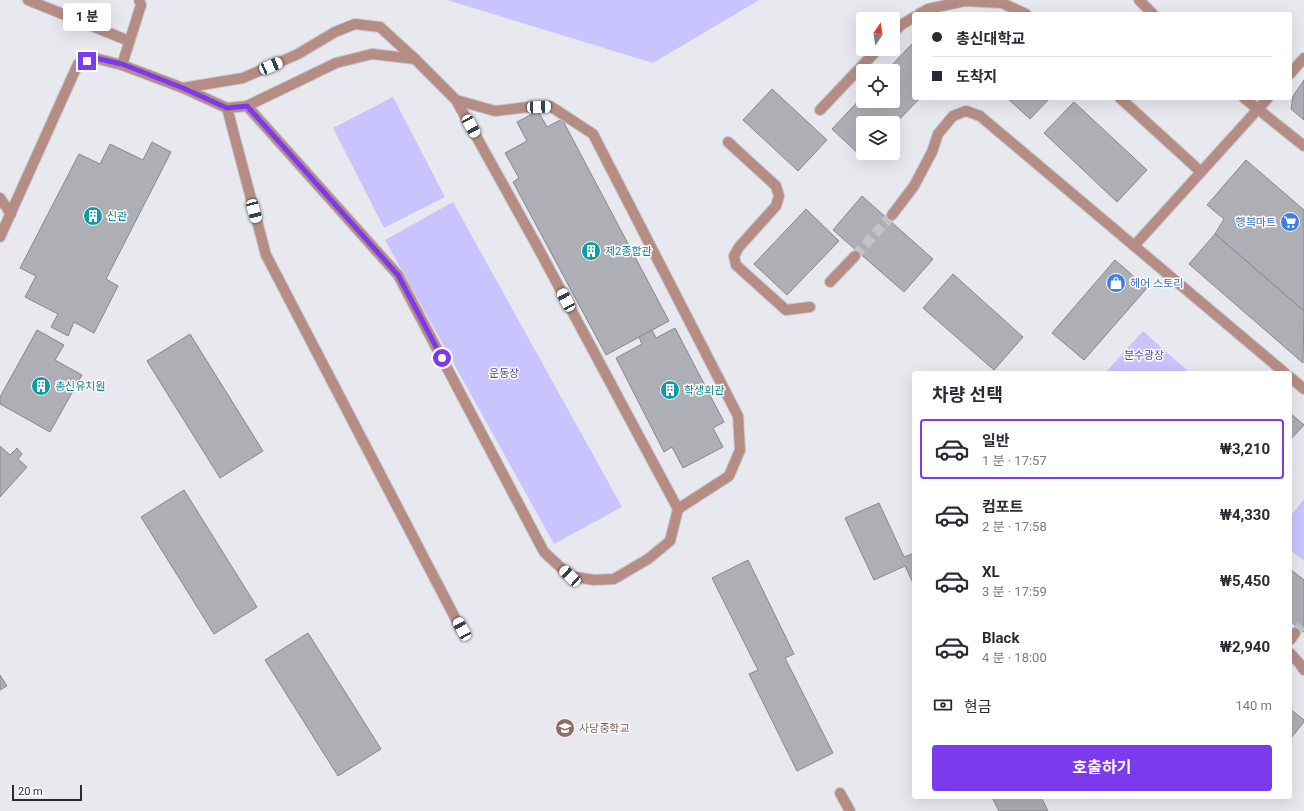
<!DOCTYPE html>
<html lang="ko">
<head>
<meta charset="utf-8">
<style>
  body { margin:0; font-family:Roboto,"Noto Sans KR",sans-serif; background:#f2f2f3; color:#2b2b33; height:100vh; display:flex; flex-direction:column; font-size:15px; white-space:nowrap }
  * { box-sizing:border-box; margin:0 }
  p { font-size:13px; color:#7c7c81 }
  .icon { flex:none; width:22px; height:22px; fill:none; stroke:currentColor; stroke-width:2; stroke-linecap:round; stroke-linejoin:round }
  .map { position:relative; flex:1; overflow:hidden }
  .sheet { position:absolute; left:912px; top:371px; width:380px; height:428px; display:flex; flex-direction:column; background:#fff; border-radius:4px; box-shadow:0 4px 16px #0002 }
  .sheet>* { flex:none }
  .hud { position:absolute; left:912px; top:12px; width:380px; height:88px; border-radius:4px; box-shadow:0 4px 16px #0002; display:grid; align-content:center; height:88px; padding:0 20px; background:#fff }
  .needle { width:26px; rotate:13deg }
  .tools { position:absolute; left:856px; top:12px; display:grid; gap:8px }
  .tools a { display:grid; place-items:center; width:44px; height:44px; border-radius:4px; background:#fff; box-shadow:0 4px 16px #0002; font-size:20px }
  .scale { position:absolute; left:12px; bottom:10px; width:70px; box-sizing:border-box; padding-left:4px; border:2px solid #2c2c2f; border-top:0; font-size:11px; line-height:14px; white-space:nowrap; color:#2c2c2f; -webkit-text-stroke:3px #fff; paint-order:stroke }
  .end { position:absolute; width:18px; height:18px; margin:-9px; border:5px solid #7c3aed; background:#fff; box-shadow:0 0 0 2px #fff }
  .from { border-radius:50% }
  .bubble { position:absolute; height:28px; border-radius:4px; background:#fff; box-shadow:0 4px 16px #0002; font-size:13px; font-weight:700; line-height:28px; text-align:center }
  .car { position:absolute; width:12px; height:24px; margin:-12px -6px; border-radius:5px; box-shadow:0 0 3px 1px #0007; background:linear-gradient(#fff 24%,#345 0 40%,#fff 0 76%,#345 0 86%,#fff 0) }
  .hud b { display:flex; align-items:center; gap:14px; height:38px; font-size:15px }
  .hud b+b { border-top:1px solid #e1e1e2 }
  .hud i { width:10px; height:10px; background:#2b2b33 }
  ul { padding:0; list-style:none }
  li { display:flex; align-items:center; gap:12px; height:60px; margin:0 8px 6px; padding:0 12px; border:2px solid transparent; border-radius:4px }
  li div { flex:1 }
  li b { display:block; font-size:15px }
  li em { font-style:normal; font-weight:700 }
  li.current { border-color:#7c3aed }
  li>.icon { width:36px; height:36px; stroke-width:1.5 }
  h2 { padding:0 20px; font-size:18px; line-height:48px }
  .pay { display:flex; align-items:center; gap:10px; height:44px; padding:0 20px; font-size:15px }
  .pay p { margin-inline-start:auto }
  .primary-button { display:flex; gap:8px; margin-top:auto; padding:8px 20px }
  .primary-button a { flex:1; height:46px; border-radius:4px; background:#7c3aed; color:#fff; font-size:16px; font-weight:700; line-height:46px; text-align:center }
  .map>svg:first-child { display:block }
  .green { fill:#cac4fe }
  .building { fill:#aeaeb5; stroke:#88878e }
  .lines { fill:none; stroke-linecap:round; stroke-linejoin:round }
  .minor-tunnel { stroke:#c2c2c9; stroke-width:10; stroke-dasharray:10 5; stroke-linecap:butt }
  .minor-casing { stroke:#c6c6cc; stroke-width:12 }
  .minor { stroke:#b58d84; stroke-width:10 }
  .route { stroke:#7c3aed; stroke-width:5 }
  .labels { text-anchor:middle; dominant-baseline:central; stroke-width:3; stroke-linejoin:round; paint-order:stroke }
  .culture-label { font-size:11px; fill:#0d838f; stroke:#fff; text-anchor:start }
  .shop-label { font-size:11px; fill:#366cbe; stroke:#fff; text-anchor:end }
  .park-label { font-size:11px; fill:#5643a0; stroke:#fff }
  .education-label { font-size:11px; fill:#785e54; stroke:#fff; text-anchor:start }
</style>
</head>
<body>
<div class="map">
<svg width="1304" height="811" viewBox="0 0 1304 811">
  <rect width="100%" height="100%" fill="#e8e8ef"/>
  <g class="green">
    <path d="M447 0H759L653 63Z"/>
    <path d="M393 97 445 197 384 228 333 128Z"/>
    <path d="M453 202 622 507 554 544 385 240Z"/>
    <path d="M1143 331 1190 373H1105Z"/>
    <path d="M1304 499V561L1290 550V517Z"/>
  </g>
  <g class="building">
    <path d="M914 42V98H920L893 126V123H863V153H868L863 158 832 129 863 96V101H893V71H886Z"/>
    <path d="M1304 80V120L1291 109 1293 96Z"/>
    <path d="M772 89 827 140 798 171 743 120Z"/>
    <path d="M1007 98H1050L1030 119Z"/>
    <path d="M1074 102 1147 170 1117 202 1044 133Z"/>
    <path d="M538 111 547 127 562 119 669 321 606 355 513 182 519 178 505 153 527 141 517 122Z"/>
    <path d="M152 142 171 152 106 279 118 286 94 333 74 322 68 336 51 327 58 314 25 297 36 276 20 268 79 154 100 164 110 144 143 160Z"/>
    <path d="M1246 160 1304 210V311L1215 234 1224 219 1207 205Z"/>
    <path d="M862 196 933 259 904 292 833 230Z"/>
    <path d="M806 209 839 241 787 295 754 264Z"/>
    <path d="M1215 234 1304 311 1303 363 1189 264Z"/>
    <path d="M1115 260 1147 288 1084 360 1052 333Z"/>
    <path d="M953 274 1023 337 994 370 923 308Z"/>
    <path d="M675 328 724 422 713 428 723 447 683 468 672 447 664 452 616 358 642 344 639 337 652 330 656 338Z"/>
    <path d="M37 330 64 345 55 360 82 375 50 432 0 404V397Z"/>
    <path d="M190 334 263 451 220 478 147 361Z"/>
    <path d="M1290 413 1304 425 1290 440Z"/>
    <path d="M0 446 10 455 17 448 22 454 18 459 27 467 0 497Z"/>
    <path d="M184 490 257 607 214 634 141 517Z"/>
    <path d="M879 503 904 557 914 553V585L905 566 874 580 845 518Z"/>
    <path d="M748 560 794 654 785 658 833 753 797 771 749 674 758 670 712 578Z"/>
    <path d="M1290 569 1304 580V632L1290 621Z"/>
    <path d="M308 633 381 749 338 776 265 660Z"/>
    <path d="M0 675 7 686 0 690Z"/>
    <path d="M1290 709 1304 720V722L1290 739Z"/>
    <path d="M992 797H1041L1048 811H999Z"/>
  </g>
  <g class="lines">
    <g class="minor-tunnel">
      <path d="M855 256 892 215"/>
      <path d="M1295 633 1304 623"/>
    </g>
    <g class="minor-casing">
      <g id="minor">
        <path d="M28 0 129 41"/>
        <path d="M1139 0 1153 14"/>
        <path d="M919 14 928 9 965 1 1002 3 1026 14"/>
        <path d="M893 33 901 25 914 17"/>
        <path d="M122 65 141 5 139 0"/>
        <path d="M1290 74 1304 58"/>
        <path d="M183 88 243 78 298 54 335 32 355 24 380 27 415 59"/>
        <path d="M1120 98 1201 172"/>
        <path d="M1244 98 1304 146"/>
        <path d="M247 106 398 275 544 552 570 576 594 580 614 579 648 559 670 541 678 509 536 244 456 100"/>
        <path d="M227 108 266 255 461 629"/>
        <path d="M820 110 878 49"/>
        <path d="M728 142 776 186 779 196 776 206 739 247 734 256 736 265 786 310 810 307"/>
        <path d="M0 198 11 214"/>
        <path d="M892 215 914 186 932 152 938 134 953 116 966 111 980 116 1285 373"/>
        <path d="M0 237 78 64 95 58 122 65 183 88 227 108 247 106 336 63 372 54 415 59 456 100 495 111 528 107 550 106 593 134 738 416 740 450 729 476 678 509"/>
        <path d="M1134 246 1268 98"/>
        <path d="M830 282 855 256"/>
        <path d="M1290 377 1304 389"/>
        <path d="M1290 640 1295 633"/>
        <path d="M1290 653 1300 664 1304 670"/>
        <path d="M840 793 850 811"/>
      </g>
    </g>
    <use href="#minor" class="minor"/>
  </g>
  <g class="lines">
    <path class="route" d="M87 61 95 58 122 64 183 88 227 108 247 106 398 275 442 358"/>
  </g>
  <defs>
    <g id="building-disc" transform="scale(1)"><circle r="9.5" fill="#0f9aa8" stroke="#fff"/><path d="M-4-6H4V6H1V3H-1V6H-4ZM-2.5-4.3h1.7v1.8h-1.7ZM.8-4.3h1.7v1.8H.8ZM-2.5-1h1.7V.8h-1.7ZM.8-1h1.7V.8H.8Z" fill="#fff"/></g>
    <g id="supermarket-disc" transform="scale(1)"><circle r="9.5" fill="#3f7fe0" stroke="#fff"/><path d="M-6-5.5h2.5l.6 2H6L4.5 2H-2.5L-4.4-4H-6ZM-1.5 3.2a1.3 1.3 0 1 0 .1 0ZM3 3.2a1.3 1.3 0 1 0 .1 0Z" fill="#fff"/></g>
    <g id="shop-disc" transform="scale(1)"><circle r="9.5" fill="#3f7fe0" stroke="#fff"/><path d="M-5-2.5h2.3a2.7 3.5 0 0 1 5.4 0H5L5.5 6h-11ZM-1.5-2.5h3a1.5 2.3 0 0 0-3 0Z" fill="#fff"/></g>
    <g id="school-disc" transform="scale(1)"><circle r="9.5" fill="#8d6e63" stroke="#fff"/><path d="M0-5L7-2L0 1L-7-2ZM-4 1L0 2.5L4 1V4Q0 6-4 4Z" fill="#fff"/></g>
  </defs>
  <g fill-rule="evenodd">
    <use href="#building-disc" x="93" y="216"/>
    <use href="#supermarket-disc" x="1290" y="222"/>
    <use href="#building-disc" x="591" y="251"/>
    <use href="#shop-disc" x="1116" y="283"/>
    <use href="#building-disc" x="41" y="386"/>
    <use href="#building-disc" x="670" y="390"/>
    <use href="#school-disc" x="565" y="728"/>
  </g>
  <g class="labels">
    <g class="culture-label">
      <text x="107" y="216">신관</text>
      <text x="605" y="251">제2종합관</text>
      <text x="55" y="386">총신유치원</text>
      <text x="684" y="390">학생회관</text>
    </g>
    <g class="shop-label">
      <text x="1276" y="222">행복마트</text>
      <text x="1130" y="283" text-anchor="start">헤어 스토리</text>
    </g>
    <g class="park-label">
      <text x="1144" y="355">분수광장</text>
      <text x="504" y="373">운동장</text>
    </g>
    <g class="education-label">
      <text x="579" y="728">사당중학교</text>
    </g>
  </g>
</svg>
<div class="tools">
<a><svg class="needle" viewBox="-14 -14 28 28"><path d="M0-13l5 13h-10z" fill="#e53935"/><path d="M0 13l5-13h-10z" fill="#7c7c81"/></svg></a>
<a><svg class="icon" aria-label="locate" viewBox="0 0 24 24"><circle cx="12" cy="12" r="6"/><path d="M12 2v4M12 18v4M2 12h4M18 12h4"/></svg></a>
<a><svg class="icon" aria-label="layers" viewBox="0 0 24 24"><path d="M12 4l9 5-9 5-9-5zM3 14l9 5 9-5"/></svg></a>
</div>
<div class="scale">20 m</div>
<i class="end from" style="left:442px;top:358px"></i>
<i class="end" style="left:87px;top:61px"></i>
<div class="bubble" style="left:63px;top:3px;width:48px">1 분</div>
<i class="car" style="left:271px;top:66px;rotate:67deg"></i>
<i class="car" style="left:539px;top:107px;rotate:88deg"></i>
<i class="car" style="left:471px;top:126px;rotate:151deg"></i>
<i class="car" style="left:254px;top:211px;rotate:165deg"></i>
<i class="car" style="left:566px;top:300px;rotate:332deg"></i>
<i class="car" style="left:570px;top:576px;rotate:313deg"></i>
<i class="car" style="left:462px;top:629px;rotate:332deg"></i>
<div class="hud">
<b><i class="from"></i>총신대학교</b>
<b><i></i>도착지</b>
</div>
<section class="sheet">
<h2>차량 선택</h2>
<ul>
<li class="current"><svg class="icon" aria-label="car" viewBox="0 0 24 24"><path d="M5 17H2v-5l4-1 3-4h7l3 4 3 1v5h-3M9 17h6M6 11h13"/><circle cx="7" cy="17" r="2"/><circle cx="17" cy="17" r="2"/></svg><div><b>일반</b><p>1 분 · 17:57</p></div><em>₩3,210</em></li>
<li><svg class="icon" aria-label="car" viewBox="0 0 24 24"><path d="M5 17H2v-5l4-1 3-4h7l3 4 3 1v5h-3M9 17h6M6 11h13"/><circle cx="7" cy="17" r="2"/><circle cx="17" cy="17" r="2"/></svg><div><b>컴포트</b><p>2 분 · 17:58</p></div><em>₩4,330</em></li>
<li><svg class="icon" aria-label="car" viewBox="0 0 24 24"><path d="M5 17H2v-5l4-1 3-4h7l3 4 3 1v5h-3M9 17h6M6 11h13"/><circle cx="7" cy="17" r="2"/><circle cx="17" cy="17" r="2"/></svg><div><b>XL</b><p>3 분 · 17:59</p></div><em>₩5,450</em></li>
<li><svg class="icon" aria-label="car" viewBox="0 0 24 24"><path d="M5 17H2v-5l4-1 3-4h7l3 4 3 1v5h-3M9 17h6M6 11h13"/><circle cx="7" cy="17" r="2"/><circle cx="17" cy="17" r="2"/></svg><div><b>Black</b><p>4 분 · 18:00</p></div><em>₩2,940</em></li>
</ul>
<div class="pay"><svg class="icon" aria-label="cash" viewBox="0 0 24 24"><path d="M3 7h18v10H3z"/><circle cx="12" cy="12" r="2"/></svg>현금<p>140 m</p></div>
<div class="primary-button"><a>호출하기</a></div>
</section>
</div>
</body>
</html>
